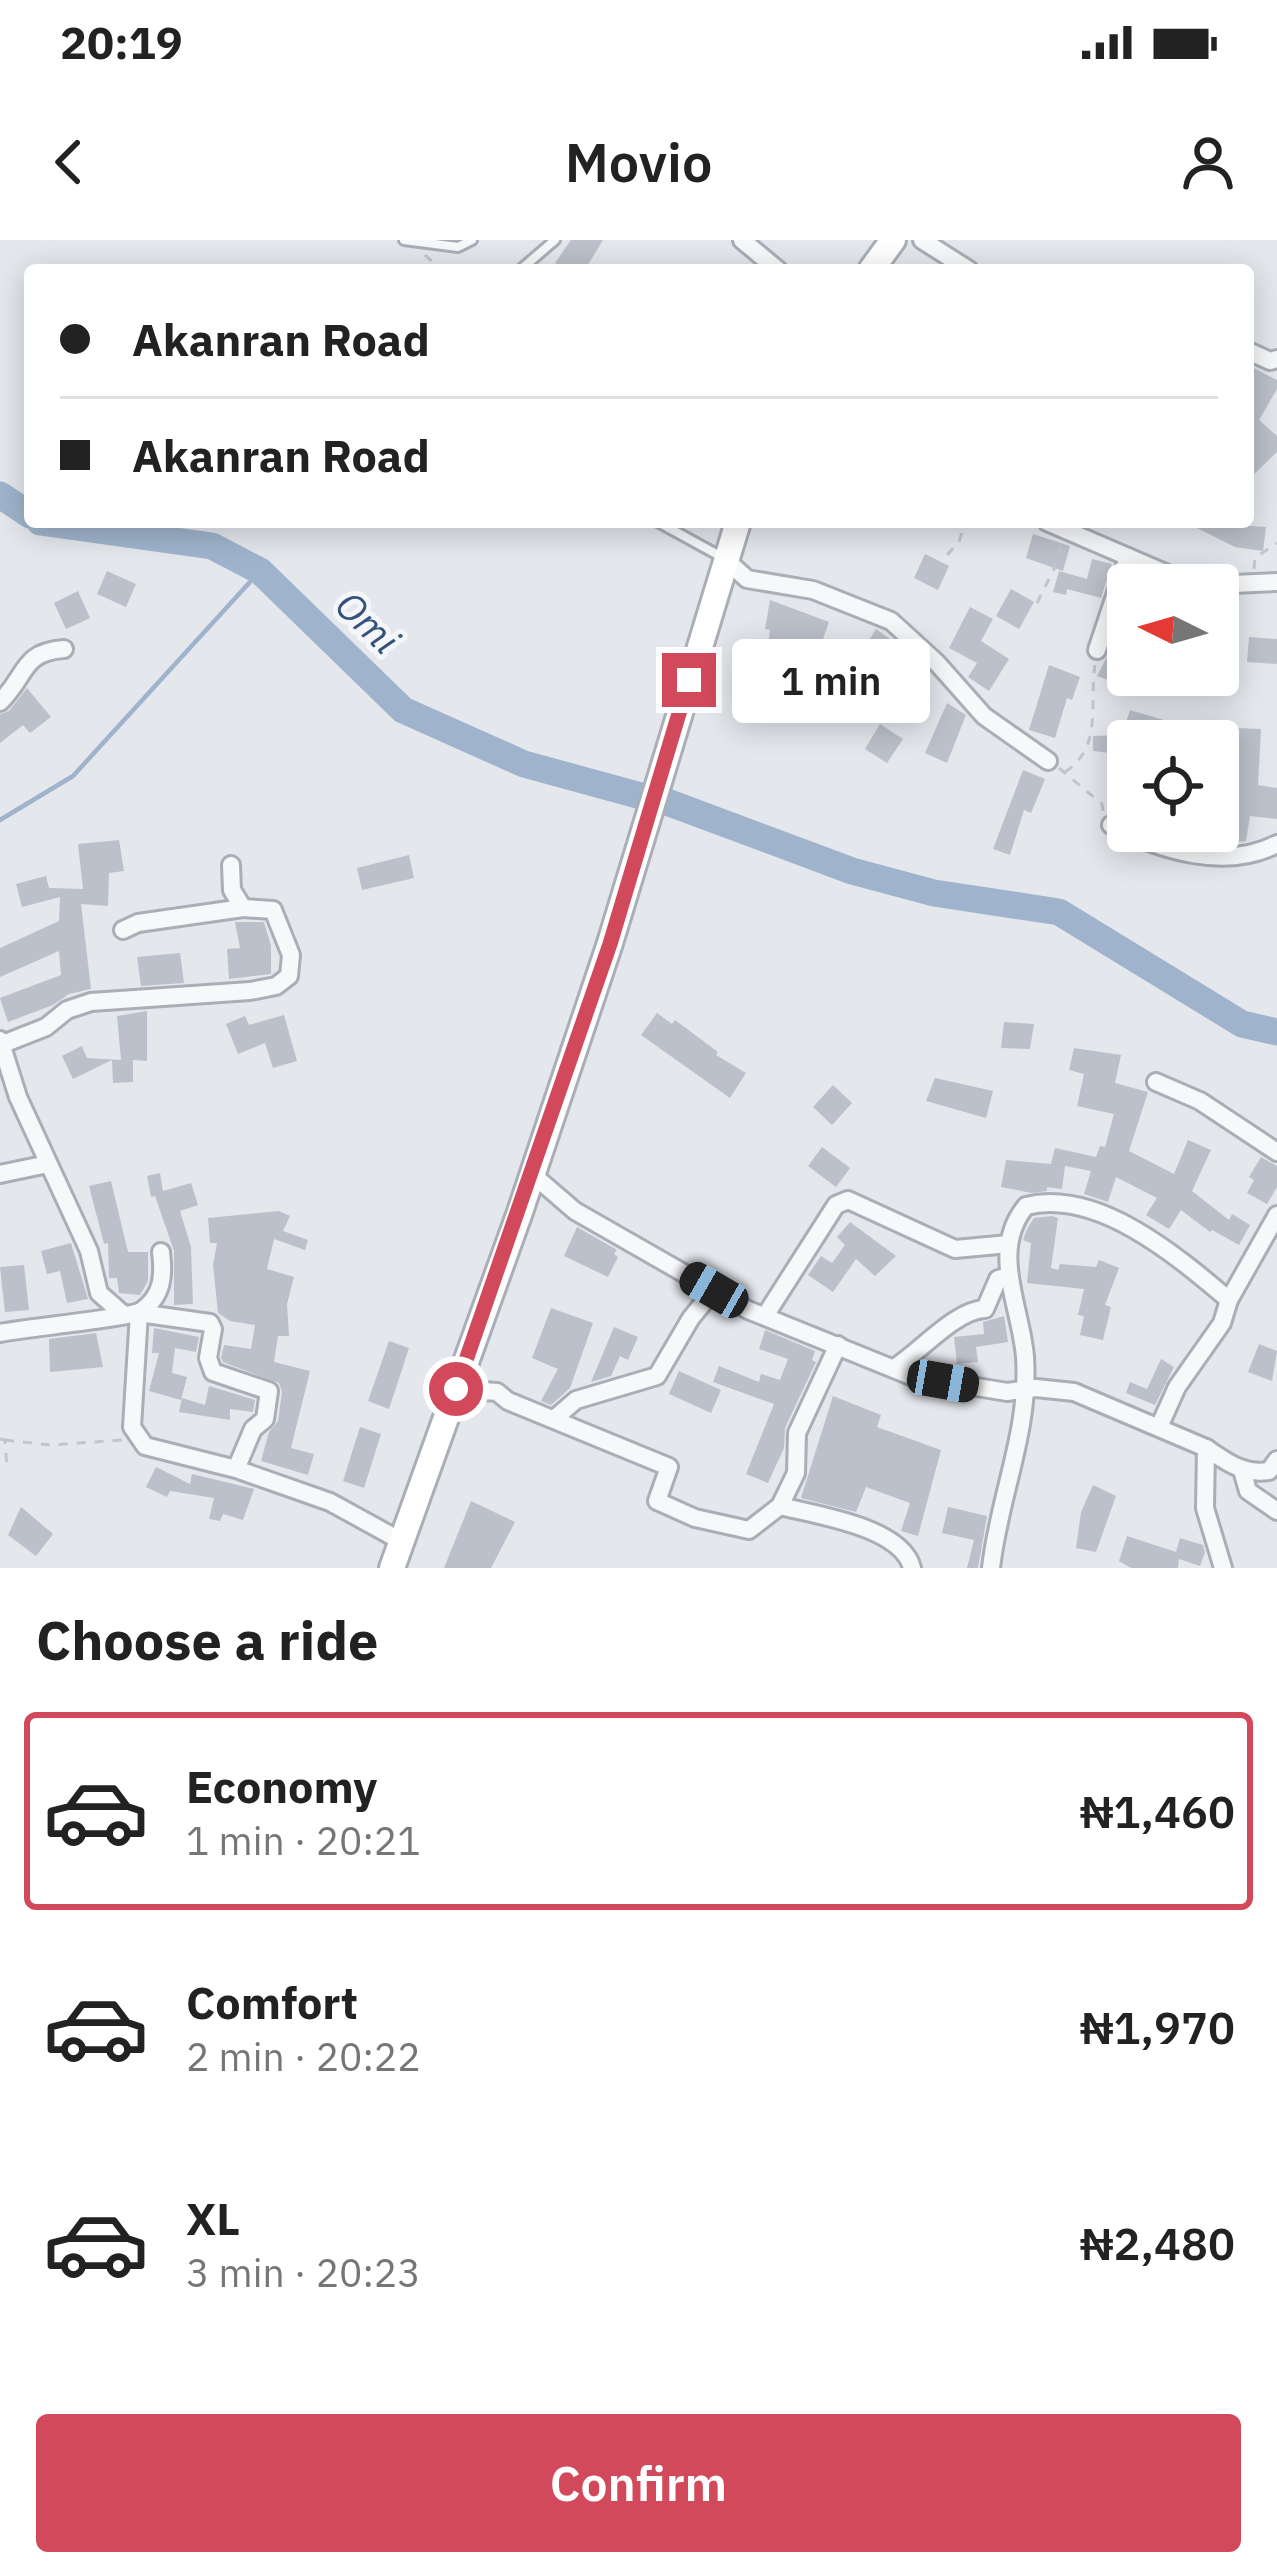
<!DOCTYPE html>
<html lang="en">
<head>
<meta charset="utf-8">
<style>
  body { margin:0; font-family:"IBM Plex Sans",sans-serif; background:#f6f6f6; color:#222; height:100vh; display:flex; flex-direction:column; font-size:45px; white-space:nowrap }
  * { box-sizing:border-box; margin:0 }
  p { font-size:39px; color:#767676 }
  .icon { flex:none; width:66px; height:66px; fill:none; stroke:currentColor; stroke-width:2; stroke-linecap:round; stroke-linejoin:round }
  .map { position:relative; height:1328px; overflow:hidden }
  .panel { display:flex; flex-direction:column; background:#fff; flex:1 }
  .panel>* { flex:none }
  .hud { position:absolute; left:24px; top:24px; width:1230px; height:264px; border-radius:12px; box-shadow:0 6px 30px #0003; display:grid; align-content:center; height:264px; padding:0 36px; background:#fff }
  .needle { width:78px; rotate:275deg }
  .buttons { position:absolute; left:1107px; top:324px; display:grid; gap:24px }
  .buttons a { display:grid; place-items:center; width:132px; height:132px; border-radius:12px; background:#fff; box-shadow:0 6px 30px #0003; font-size:60px }
  .end { position:absolute; width:54px; height:54px; margin:-27px; border:15px solid #d1495b; background:#fff; box-shadow:0 0 0 6px #fff }
  .from { border-radius:50% }
  .bubble { position:absolute; height:84px; border-radius:12px; background:#fff; box-shadow:0 6px 30px #0003; font-size:39px; font-weight:600; line-height:84px; text-align:center }
  .car { position:absolute; width:36px; height:72px; margin:-36px -18px; border-radius:15px; box-shadow:0 0 9px 3px #0007; background:linear-gradient(#222 24%,#8ab4d8 0 40%,#222 0 76%,#8ab4d8 0 86%,#222 0) }
  .hud b { display:flex; align-items:center; gap:42px; height:114px; font-size:45px }
  .hud b+b { border-top:3px solid #e0e0e0 }
  .hud i { width:30px; height:30px; background:#222 }
  ul { padding:0; list-style:none }
  li { display:flex; align-items:center; gap:36px; height:198px; margin:0 24px 18px; padding:0 12px; border:6px solid transparent; border-radius:12px }
  li div { flex:1 }
  li b { display:block; font-size:45px }
  li em { font-style:normal; font-weight:600 }
  li.current { border-color:#d1495b }
  li>.icon { width:108px; height:108px; stroke-width:1.5 }
  h2 { padding:0 36px; font-size:54px; line-height:144px }
  .button { display:flex; gap:24px; margin-top:auto; padding:24px 36px }
  .button a { flex:1; height:138px; border-radius:12px; background:#d1495b; color:#fff; font-size:48px; font-weight:600; line-height:138px; text-align:center }
  .status { display:flex; justify-content:space-between; align-items:center; height:84px; padding:0 60px; background:#fff; direction:ltr }
  .status svg { height:33px; fill:currentColor }
  header { display:flex; justify-content:space-between; align-items:center; height:156px; padding:0 36px; background:#fff; font-size:54px; font-weight:600 }
  .map>svg:first-child { display:block }
  .lines { fill:none; stroke-linecap:round; stroke-linejoin:round }
  .stream { stroke:#9fb4cc; stroke-width:4.5 }
  .river { stroke:#9fb4cc; stroke-width:27 }
  .building { fill:#bbc0ca }
  .service-casing { stroke:#a9aeb7; stroke-width:14 }
  .minor-casing { stroke:#a9aeb7; stroke-width:22 }
  .secondary-casing { stroke:#a9aeb7; stroke-width:30 }
  .path { stroke:#c2c5cb; stroke-width:3; stroke-dasharray:9 9; stroke-linecap:butt }
  .service { stroke:#f7f8fa; stroke-width:8 }
  .minor { stroke:#f7f8fa; stroke-width:16 }
  .secondary { stroke:#fff; stroke-width:24 }
  .route { stroke:#d1495b; stroke-width:15 }
  .labels { text-anchor:middle; dominant-baseline:central; stroke-width:10; stroke-linejoin:round; paint-order:stroke }
  .water-label { font-size:39px; font-style:italic; fill:#34527a; stroke:#f4f6f9 }
</style>
</head>
<body>
<div class="status"><b>20:19</b><svg viewBox="0 0 49 12"><path d="M0 12V9h3v3zM5 12V6h3v6zM10 12V3h3v9zM15 12V0h3v12zM26 1h20v11H26zM47 4h2v5h-2z"/></svg></div>
<header><svg class="icon" aria-label="back" viewBox="0 0 24 24"><path d="M15 5l-7 7 7 7"/></svg>Movio<svg class="icon" aria-label="person" viewBox="0 0 24 24"><circle cx="12" cy="8" r="4"/><path d="M4 21q1-7 8-7t8 7"/></svg></header>
<div class="map">
<svg width="1277" height="1328" viewBox="0 0 1277 1328">
  <rect width="100%" height="100%" fill="#e4e7ec"/>
  <g class="lines">
    <path class="stream" d="M0 580 73 536 260 331"/>
    <g class="river">
      <path d="M0 255 30 275"/>
      <path d="M40 282 212 306 260 331 403 470 524 524 641 556"/>
      <path d="M667 562 852 631 934 653 1059 672 1242 784 1277 792"/>
    </g>
  </g>
  <g class="building">
    <path d="M571 0H603L585 30H565L555 23Z"/>
    <path d="M1248 125 1277 140V149L1259 180 1277 196V212L1248 240Z"/>
    <path d="M1185 282 1266 287 1263 311 1235 307Z"/>
    <path d="M1033 294 1070 306 1063 331 1026 318Z"/>
    <path d="M925 314 949 326 938 350 914 338Z"/>
    <path d="M1092 319 1112 324 1101 358 1067 349 1066 355 1053 352 1059 331 1087 339Z"/>
    <path d="M107 331 136 344 126 367 97 354Z"/>
    <path d="M1011 349 1034 362 1019 389 996 376Z"/>
    <path d="M78 351 90 378 66 389 54 363Z"/>
    <path d="M770 360 829 382 813 427 766 420 770 390 765 389Z"/>
    <path d="M970 367 993 379 981 401 1009 419 989 451 968 437 977 423 949 408Z"/>
    <path d="M876 389 897 404 882 427 861 413Z"/>
    <path d="M1249 397 1277 399V424L1247 422Z"/>
    <path d="M1112 407 1128 413 1122 445 1097 436Z"/>
    <path d="M1049 425 1080 437 1072 460 1067 458 1055 498 1029 490Z"/>
    <path d="M27 448 51 477 30 493 23 485 0 503V474L9 471Z"/>
    <path d="M947 463 966 475 947 523 925 513Z"/>
    <path d="M1130 470 1174 483 1168 501H1128V515L1093 511V496L1122 495Z"/>
    <path d="M880 484 903 499 887 523 865 509Z"/>
    <path d="M1235 488 1261 489 1258 545 1277 548V579L1250 576 1246 601 1220 604 1227 551 1232 552Z"/>
    <path d="M1023 530 1045 539 1031 573 1024 570 1010 615 993 609Z"/>
    <path d="M119 600 124 631 109 633 108 666 81 664 91 749 69 754 53 765 8 782 0 758 61 735 59 711 0 737V708L59 681 60 657 22 667 16 644 46 636 49 648 83 649 78 604Z"/>
    <path d="M409 615 414 638 362 650 357 628Z"/>
    <path d="M235 682H264L271 706V734L229 739 227 709 240 708Z"/>
    <path d="M180 713 184 743 141 746 137 717Z"/>
    <path d="M147 771V821L133 820V842L113 843 112 820 73 839 62 816 82 806 87 818 121 820 117 776Z"/>
    <path d="M657 773 672 784 675 780 718 812 716 815 746 833 730 858 641 795Z"/>
    <path d="M284 775 297 821 273 828 265 803 238 814 226 784 245 776 249 785Z"/>
    <path d="M1004 782 1034 784 1030 809 1001 808Z"/>
    <path d="M1074 808 1121 815 1115 843 1148 852 1129 911 1174 934 1188 900 1211 910 1192 951 1229 980 1232 974 1250 985 1239 1005 1212 990 1210 992 1181 970 1169 989 1146 975 1157 958 1116 937 1108 962 1084 954 1091 931 1065 926 1062 949 1047 947V951L1032 953 1001 947 1006 920 1051 924 1055 908 1096 917 1100 906 1105 907 1114 874 1077 866 1084 834 1069 830Z"/>
    <path d="M935 838 993 851 986 878 926 861Z"/>
    <path d="M833 845 852 863 832 885 813 867Z"/>
    <path d="M822 907 850 928 836 947 808 926Z"/>
    <path d="M1261 917 1277 926V947L1267 964 1247 953 1254 940 1249 937Z"/>
    <path d="M160 933 163 951 191 943 198 965 180 971 191 1007 193 1064 174 1065V1011L155 956 151 957 147 936Z"/>
    <path d="M111 941 128 1012H148V1041L140 1055 119 1053 117 1038H109L108 1003 104 1004 89 946Z"/>
    <path d="M279 971 290 976 283 991 308 1000 305 1010 274 999 267 1029 294 1037 287 1064 289 1096H278L274 1122 310 1131 291 1208 314 1214 308 1235 261 1221 269 1192 278 1181 282 1152 279 1143 223 1122 221 1118 224 1105 251 1109 255 1085 230 1081 218 1073 213 1025 217 1003H210L208 978Z"/>
    <path d="M1052 976 1058 978 1051 1028 1058 1030 1060 1024 1096 1027 1099 1020 1119 1028 1105 1065 1111 1067 1103 1100 1080 1095 1084 1076 1078 1075 1084 1049 1027 1043 1031 1003 1023 1000 1027 989 1034 978Z"/>
    <path d="M850 982 896 1016 875 1036 856 1019 833 1052 808 1035 821 1016 832 1023 845 1005 837 997Z"/>
    <path d="M577 987 617 1010 614 1014 618 1017 608 1037 564 1016Z"/>
    <path d="M71 1003 88 1059 67 1063 60 1031 47 1034 41 1011Z"/>
    <path d="M24 1025 29 1070 5 1072 0 1027Z"/>
    <path d="M551 1068 593 1083 570 1148 551 1165 541 1161 558 1129 532 1118Z"/>
    <path d="M1004 1076 1008 1102 976 1107 978 1122 957 1124 954 1097 984 1094 983 1082Z"/>
    <path d="M614 1087 638 1097 628 1120 620 1116 611 1136 591 1142Z"/>
    <path d="M154 1088 199 1097 196 1112 175 1108 172 1133 187 1137 181 1160 149 1151 159 1113H152Z"/>
    <path d="M765 1090 815 1111 812 1120 816 1122 785 1188 784 1208 768 1243 746 1234 774 1164 713 1142 719 1126 759 1142 761 1134 780 1140 788 1119 759 1109Z"/>
    <path d="M96 1093 103 1127 50 1132 49 1099Z"/>
    <path d="M389 1101 409 1108 389 1169 368 1161Z"/>
    <path d="M1259 1104 1277 1111 1272 1141 1248 1132Z"/>
    <path d="M1161 1119 1174 1127 1155 1165 1126 1153 1130 1142 1147 1149Z"/>
    <path d="M679 1131 721 1150 711 1173 669 1154Z"/>
    <path d="M209 1146 255 1160 253 1172 230 1169V1180L179 1172 182 1158 205 1165Z"/>
    <path d="M833 1156 881 1175 877 1187 941 1210 918 1296 901 1291 910 1263 866 1247 856 1272 801 1258Z"/>
    <path d="M360 1187 381 1194 364 1248 343 1241Z"/>
    <path d="M156 1227 190 1244 192 1234 254 1249 243 1280 223 1274 220 1281 209 1279 214 1258 170 1251 167 1257 146 1247Z"/>
    <path d="M1093 1245 1116 1256 1096 1312 1076 1308 1081 1272Z"/>
    <path d="M471 1261 515 1282 491 1328H444Z"/>
    <path d="M21 1267 53 1294 36 1316 8 1295Z"/>
    <path d="M948 1267 987 1276 978 1328H967L974 1300 942 1293Z"/>
    <path d="M1127 1296 1176 1312 1180 1298 1203 1305 1205 1312 1200 1326 1179 1319 1178 1328H1131L1119 1321Z"/>
  </g>
  <g class="lines">
    <g class="service-casing">
      <g id="service">
        <path d="M404 0 458 7 472 0"/>
        <path d="M520 30 555 0"/>
        <path d="M658 282 720 316"/>
      </g>
    </g>
    <g class="minor-casing">
      <g id="minor">
        <path d="M742 0 778 30"/>
        <path d="M922 0 969 30"/>
        <path d="M1248 111 1270 121 1277 119"/>
        <path d="M1047 282 1184 341 1211 345 1277 342"/>
        <path d="M725 319 747 339 813 350 891 381 937 423 984 476 1048 521"/>
        <path d="M1097 410 1128 317"/>
        <path d="M0 462C27 436 21 412 64 409"/>
        <path d="M1111 585C1159 610 1225 631 1277 604"/>
        <path d="M231 625 232 650 243 668"/>
        <path d="M0 800 18 857 89 1011 99 1053 124 1075"/>
        <path d="M3 804 46 787 67 770 91 762 250 751 276 746 289 736 291 715 273 670 243 668 138 683 123 690"/>
        <path d="M1156 842 1200 861 1277 912"/>
        <path d="M0 934 48 924"/>
        <path d="M532 934 575 971 748 1070 911 1136 1007 1152 1036 1148 1074 1152 1206 1208 1205 1268 1223 1328"/>
        <path d="M765 1076 836 965 848 960 955 1009 1009 1004"/>
        <path d="M0 1093C24 1088 129 1078 141 1071 163 1056 164 1035 161 1012"/>
        <path d="M894 1128C920 1112 955 1070 985 1069L998 1039 1009 1036"/>
        <path d="M456 1149 497 1152 508 1161 669 1227 657 1261 695 1278 749 1290 780 1266 796 1233 797 1193 838 1105"/>
        <path d="M554 1179 576 1160 657 1136 691 1078 714 1050"/>
        <path d="M1159 1187 1177 1147 1222 1083 1229 1060 1277 975"/>
        <path d="M1206 1208C1227 1222 1243 1235 1269 1231L1277 1220"/>
        <path d="M236 1229 253 1189 265 1179 269 1151 213 1132 208 1118 213 1089 210 1083 139 1073 132 1187 145 1206 236 1229 330 1262 401 1301"/>
        <path d="M1242 1230 1248 1251 1277 1271"/>
        <path d="M780 1266C816 1275 902 1287 912 1328"/>
        <path d="M991 1328C999 1256 1030 1191 1025 1117 1021 1066 989 1011 1026 966 1098 948 1178 1017 1229 1060"/>
      </g>
    </g>
    <g class="secondary-casing">
      <g id="secondary">
        <path d="M871 30 893 0"/>
        <path d="M392 1328 520 972 610 703 738 282"/>
      </g>
    </g>
    <g class="path">
      <path d="M425 15 441 30"/>
      <path d="M947 315 959 302 965 282"/>
      <path d="M1254 329 1255 318 1277 303"/>
      <path d="M1037 363 1055 327 1061 303"/>
      <path d="M1059 528 1102 564 1103 571"/>
      <path d="M1065 532C1103 507 1089 466 1095 425"/>
      <path d="M0 1199 5 1200 7 1228"/>
      <path d="M5 1200 50 1205 122 1200"/>
    </g>
    <use href="#service" class="service"/>
    <use href="#minor" class="minor"/>
    <use href="#secondary" class="secondary"/>
  </g>
  <g class="lines">
    <path class="route" d="M456 1149 610 704 689 440"/>
  </g>
  <g class="labels">
    <g class="water-label">
      <text transform="translate(368 382) rotate(44)">Omi</text>
    </g>
  </g>
</svg>
<div class="buttons">
<a><svg class="needle" viewBox="-14 -14 28 28"><path d="M0-13l5 13h-10z" fill="#e53935"/><path d="M0 13l5-13h-10z" fill="#767676"/></svg></a>
<a><svg class="icon" aria-label="locate" viewBox="0 0 24 24"><circle cx="12" cy="12" r="6"/><path d="M12 2v4M12 18v4M2 12h4M18 12h4"/></svg></a>
</div>
<i class="end from" style="left:456px;top:1149px"></i>
<i class="end" style="left:689px;top:440px"></i>
<div class="bubble" style="left:732px;top:399px;width:198px">1 min</div>
<i class="car" style="left:714px;top:1050px;rotate:300deg"></i>
<i class="car" style="left:943px;top:1141px;rotate:100deg"></i>
<div class="hud">
<b><i class="from"></i>Akanran Road</b>
<b><i></i>Akanran Road</b>
</div>
</div>
<section class="panel">
<h2>Choose a ride</h2>
<ul>
<li class="current"><svg class="icon" aria-label="car" viewBox="0 0 24 24"><path d="M5 17H2v-5l4-1 3-4h7l3 4 3 1v5h-3M9 17h6M6 11h13"/><circle cx="7" cy="17" r="2"/><circle cx="17" cy="17" r="2"/></svg><div><b>Economy</b><p>1 min · 20:21</p></div><em>₦1,460</em></li>
<li><svg class="icon" aria-label="car" viewBox="0 0 24 24"><path d="M5 17H2v-5l4-1 3-4h7l3 4 3 1v5h-3M9 17h6M6 11h13"/><circle cx="7" cy="17" r="2"/><circle cx="17" cy="17" r="2"/></svg><div><b>Comfort</b><p>2 min · 20:22</p></div><em>₦1,970</em></li>
<li><svg class="icon" aria-label="car" viewBox="0 0 24 24"><path d="M5 17H2v-5l4-1 3-4h7l3 4 3 1v5h-3M9 17h6M6 11h13"/><circle cx="7" cy="17" r="2"/><circle cx="17" cy="17" r="2"/></svg><div><b>XL</b><p>3 min · 20:23</p></div><em>₦2,480</em></li>
</ul>
<div class="button"><a>Confirm</a></div>
</section>
</body>
</html>
